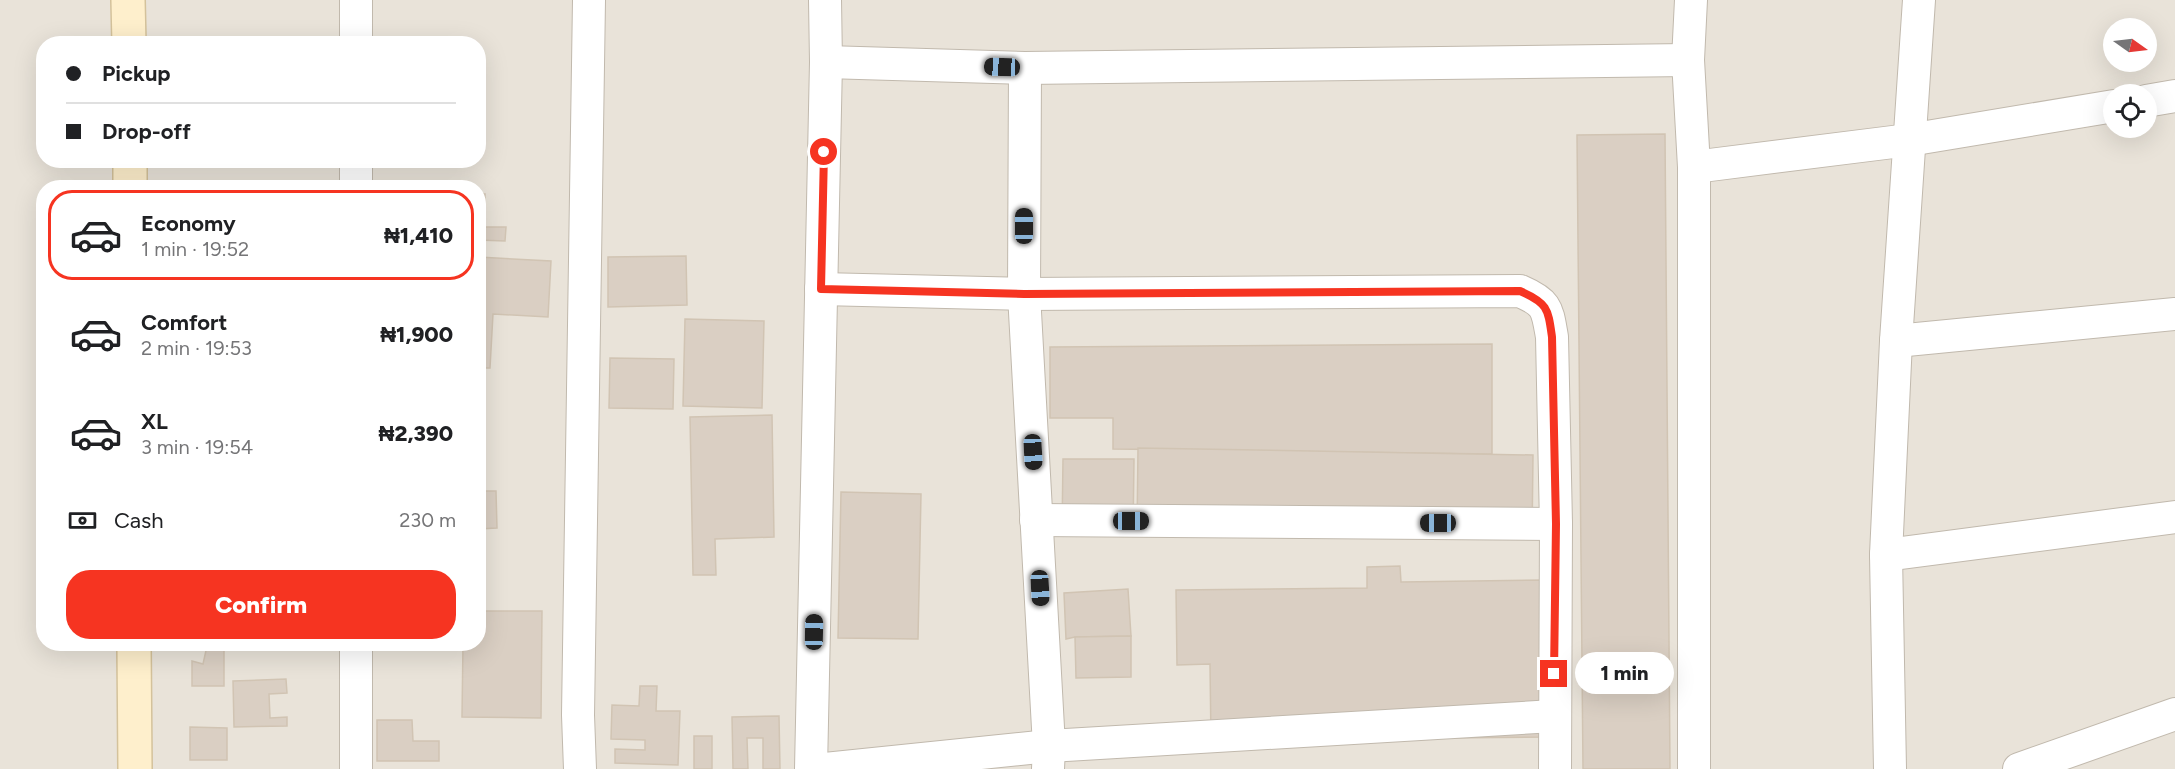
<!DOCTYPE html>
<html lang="en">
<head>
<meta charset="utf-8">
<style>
  body { margin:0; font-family:Figtree,sans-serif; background:#f6f6f6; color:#202124; height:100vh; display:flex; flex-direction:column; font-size:22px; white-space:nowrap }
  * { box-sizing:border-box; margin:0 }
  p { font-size:20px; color:#757577 }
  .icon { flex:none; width:33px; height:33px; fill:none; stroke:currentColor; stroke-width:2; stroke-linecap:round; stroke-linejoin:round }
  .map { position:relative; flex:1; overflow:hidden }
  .side { position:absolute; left:36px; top:180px; width:450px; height:471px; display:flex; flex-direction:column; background:#fff; border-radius:24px; box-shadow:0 6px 24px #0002 }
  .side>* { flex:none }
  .hud { position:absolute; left:36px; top:36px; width:450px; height:132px; border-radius:24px; box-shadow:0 6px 24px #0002; display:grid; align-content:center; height:132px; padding:0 30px; background:#fff }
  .needle { width:39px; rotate:104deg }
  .controls { position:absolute; left:2103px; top:18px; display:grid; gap:12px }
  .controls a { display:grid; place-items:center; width:54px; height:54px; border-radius:50%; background:#fff; box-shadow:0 6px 24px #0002; font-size:30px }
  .end { position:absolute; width:27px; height:27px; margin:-14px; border:8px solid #f63421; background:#fff; box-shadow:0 0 0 3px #fff }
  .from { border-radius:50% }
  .bubble { position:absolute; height:42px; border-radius:21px; background:#fff; box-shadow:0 6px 24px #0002; font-size:20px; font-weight:800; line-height:42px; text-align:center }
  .car { position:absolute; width:18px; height:36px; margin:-18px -9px; border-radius:8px; box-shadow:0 0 4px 2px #0007; background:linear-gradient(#222 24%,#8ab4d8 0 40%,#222 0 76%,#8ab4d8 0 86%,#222 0) }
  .hud b { display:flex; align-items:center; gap:21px; height:57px; font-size:22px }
  .hud b+b { border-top:2px solid #e0e0e0 }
  .hud i { width:15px; height:15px; background:#202124 }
  ul { padding:10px 0 0; list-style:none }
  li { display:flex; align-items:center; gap:18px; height:90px; margin:0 12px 9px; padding:0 18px; border:3px solid transparent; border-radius:24px }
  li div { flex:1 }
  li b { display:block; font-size:22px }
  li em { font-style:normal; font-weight:800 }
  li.active { border-color:#f63421 }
  li>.icon { width:54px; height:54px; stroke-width:1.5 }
  .pay { display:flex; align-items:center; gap:15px; height:66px; padding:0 30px; font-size:22px }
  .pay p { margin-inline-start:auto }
  .button { display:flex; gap:12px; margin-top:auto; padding:12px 30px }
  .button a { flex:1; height:69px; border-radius:24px; background:#f63421; color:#fff; font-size:24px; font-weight:800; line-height:69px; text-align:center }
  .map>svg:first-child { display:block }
  .residential { fill:#e9e3d9; fill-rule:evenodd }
  .building { fill:#dacfc3; stroke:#d1c4b3; stroke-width:1.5 }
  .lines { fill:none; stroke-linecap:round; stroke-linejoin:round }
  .street-casing { stroke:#c1b9ad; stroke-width:34 }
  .secondary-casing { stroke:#d4c29b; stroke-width:36 }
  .street { stroke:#fff; stroke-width:32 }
  .secondary { stroke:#feefcc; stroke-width:33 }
  .route { stroke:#f63421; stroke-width:8 }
</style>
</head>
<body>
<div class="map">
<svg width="2175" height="769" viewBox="0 0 2175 769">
  <rect width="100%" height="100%" fill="#f5f1eb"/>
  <path class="residential" d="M0 0H2175V769H0ZM2114 28H2146V62H2114ZM44 44H478V160H44ZM2114 94H2146V128H2114ZM44 188H478V644H44Z"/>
  <g class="building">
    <path d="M1665 134 1670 769H1583L1577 135Z"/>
    <path d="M478 194H485L484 227H506L505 241 478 240Z"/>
    <path d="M686 256 687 305 608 307V257Z"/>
    <path d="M478 257 551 261 548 317 493 314 490 368H478Z"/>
    <path d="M685 319 764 321 762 408 683 406Z"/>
    <path d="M1492 344V454L1113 449V418H1050V347Z"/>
    <path d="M610 358 674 359 673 409 609 408Z"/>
    <path d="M772 415 774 537 715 539 716 575H693L690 417Z"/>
    <path d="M1138 448 1533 455 1532 537 1137 530Z"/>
    <path d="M1063 459H1134L1133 533 1062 532Z"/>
    <path d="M478 491H496L497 528 478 529Z"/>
    <path d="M841 492 921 494 918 639 838 638Z"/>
    <path d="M1400 566 1401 582 1544 580 1545 737 1211 740 1210 664 1177 665 1176 590 1367 588V567Z"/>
    <path d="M478 568H483L485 603H478Z"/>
    <path d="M1128 589 1131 636 1075 637 1066 639 1064 593Z"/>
    <path d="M478 611H542L541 718 462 717 463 644H478Z"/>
    <path d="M1131 636V677L1076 678 1075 637Z"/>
    <path d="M207 646H224V686H192V661L203 664Z"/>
    <path d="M286 679 287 693 269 694 270 718 287 717V726L234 727 233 681Z"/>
    <path d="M640 686H657L656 711H680L678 765 615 763V749L645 750V740L611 739 612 705 639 706Z"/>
    <path d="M779 716 780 769H763V738H747L748 769H733L732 717Z"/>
    <path d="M377 720H412L413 741H439V761H377Z"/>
    <path d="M190 727 227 728V760H190Z"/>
    <rect x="694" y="736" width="18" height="33"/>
  </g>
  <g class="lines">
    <g class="street-casing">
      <g id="street">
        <path d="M1691 0 1688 60 1694 167V769"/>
        <path d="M356 44V0"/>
        <path d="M826 62 1025 68 1688 60"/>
        <path d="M1025 68 1024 294 1049 746 1048 769"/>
        <path d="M2146 101 2175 96"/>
        <path d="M1694 167 1909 140 2114 106"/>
        <path d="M356 188V160"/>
        <path d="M821 289 1024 294 1520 291C1548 303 1547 309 1552 337L1556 524 1555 769"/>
        <path d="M1896 341 2175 314"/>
        <path d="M1036 520 1556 524"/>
        <path d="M1886 555 2175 517"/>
        <path d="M356 769V644"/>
        <path d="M580 769 578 715 589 0"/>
        <path d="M811 769 826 62 825 0"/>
        <path d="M825 769 1049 746 1554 716"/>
        <path d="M1890 769 1886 555 1896 341 1919 0"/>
        <path d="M2019 769 2175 714"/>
      </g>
    </g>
    <g class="secondary-casing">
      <g id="secondary">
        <path d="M128 0 129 44"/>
        <path d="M130 160V188"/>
        <path d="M134 644 135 769"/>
      </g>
    </g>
    <use href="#street" class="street"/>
    <use href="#secondary" class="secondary"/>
  </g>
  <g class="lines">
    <path class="route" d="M824 152 821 289 1024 294 1520 291C1548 303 1548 309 1552 337L1556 524 1554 674"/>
  </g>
</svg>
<div class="controls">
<a><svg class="needle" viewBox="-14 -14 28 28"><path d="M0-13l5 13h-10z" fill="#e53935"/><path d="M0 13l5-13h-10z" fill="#757577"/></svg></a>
<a><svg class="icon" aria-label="locate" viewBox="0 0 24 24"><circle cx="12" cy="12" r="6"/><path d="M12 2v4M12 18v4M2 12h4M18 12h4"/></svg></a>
</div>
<i class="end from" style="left:824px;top:152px"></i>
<i class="end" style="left:1554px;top:674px"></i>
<div class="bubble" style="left:1575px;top:652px;width:99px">1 min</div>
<i class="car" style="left:1002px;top:67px;rotate:272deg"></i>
<i class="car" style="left:1024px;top:226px;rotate:0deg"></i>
<i class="car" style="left:1033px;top:452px;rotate:177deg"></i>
<i class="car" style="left:1131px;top:521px;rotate:90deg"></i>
<i class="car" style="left:1438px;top:523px;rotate:270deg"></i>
<i class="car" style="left:1040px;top:588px;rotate:177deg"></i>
<i class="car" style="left:814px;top:632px;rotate:1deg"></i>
<div class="hud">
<b><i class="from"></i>Pickup</b>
<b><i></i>Drop-off</b>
</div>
<section class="side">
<ul>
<li class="active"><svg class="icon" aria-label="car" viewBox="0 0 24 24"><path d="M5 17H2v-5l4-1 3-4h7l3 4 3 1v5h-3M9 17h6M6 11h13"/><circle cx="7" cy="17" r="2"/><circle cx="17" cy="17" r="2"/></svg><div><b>Economy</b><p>1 min · 19:52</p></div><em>₦1,410</em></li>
<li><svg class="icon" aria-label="car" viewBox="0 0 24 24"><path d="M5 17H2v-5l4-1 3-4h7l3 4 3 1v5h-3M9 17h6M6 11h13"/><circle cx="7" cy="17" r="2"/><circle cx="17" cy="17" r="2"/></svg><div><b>Comfort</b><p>2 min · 19:53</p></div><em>₦1,900</em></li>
<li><svg class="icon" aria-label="car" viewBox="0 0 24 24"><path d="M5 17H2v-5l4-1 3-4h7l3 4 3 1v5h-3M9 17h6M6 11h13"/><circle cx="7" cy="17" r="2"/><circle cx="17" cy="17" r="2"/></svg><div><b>XL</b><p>3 min · 19:54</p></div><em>₦2,390</em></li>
</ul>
<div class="pay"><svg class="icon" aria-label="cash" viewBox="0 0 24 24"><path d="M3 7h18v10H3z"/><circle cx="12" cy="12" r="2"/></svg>Cash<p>230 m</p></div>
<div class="button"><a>Confirm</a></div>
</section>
</div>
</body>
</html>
